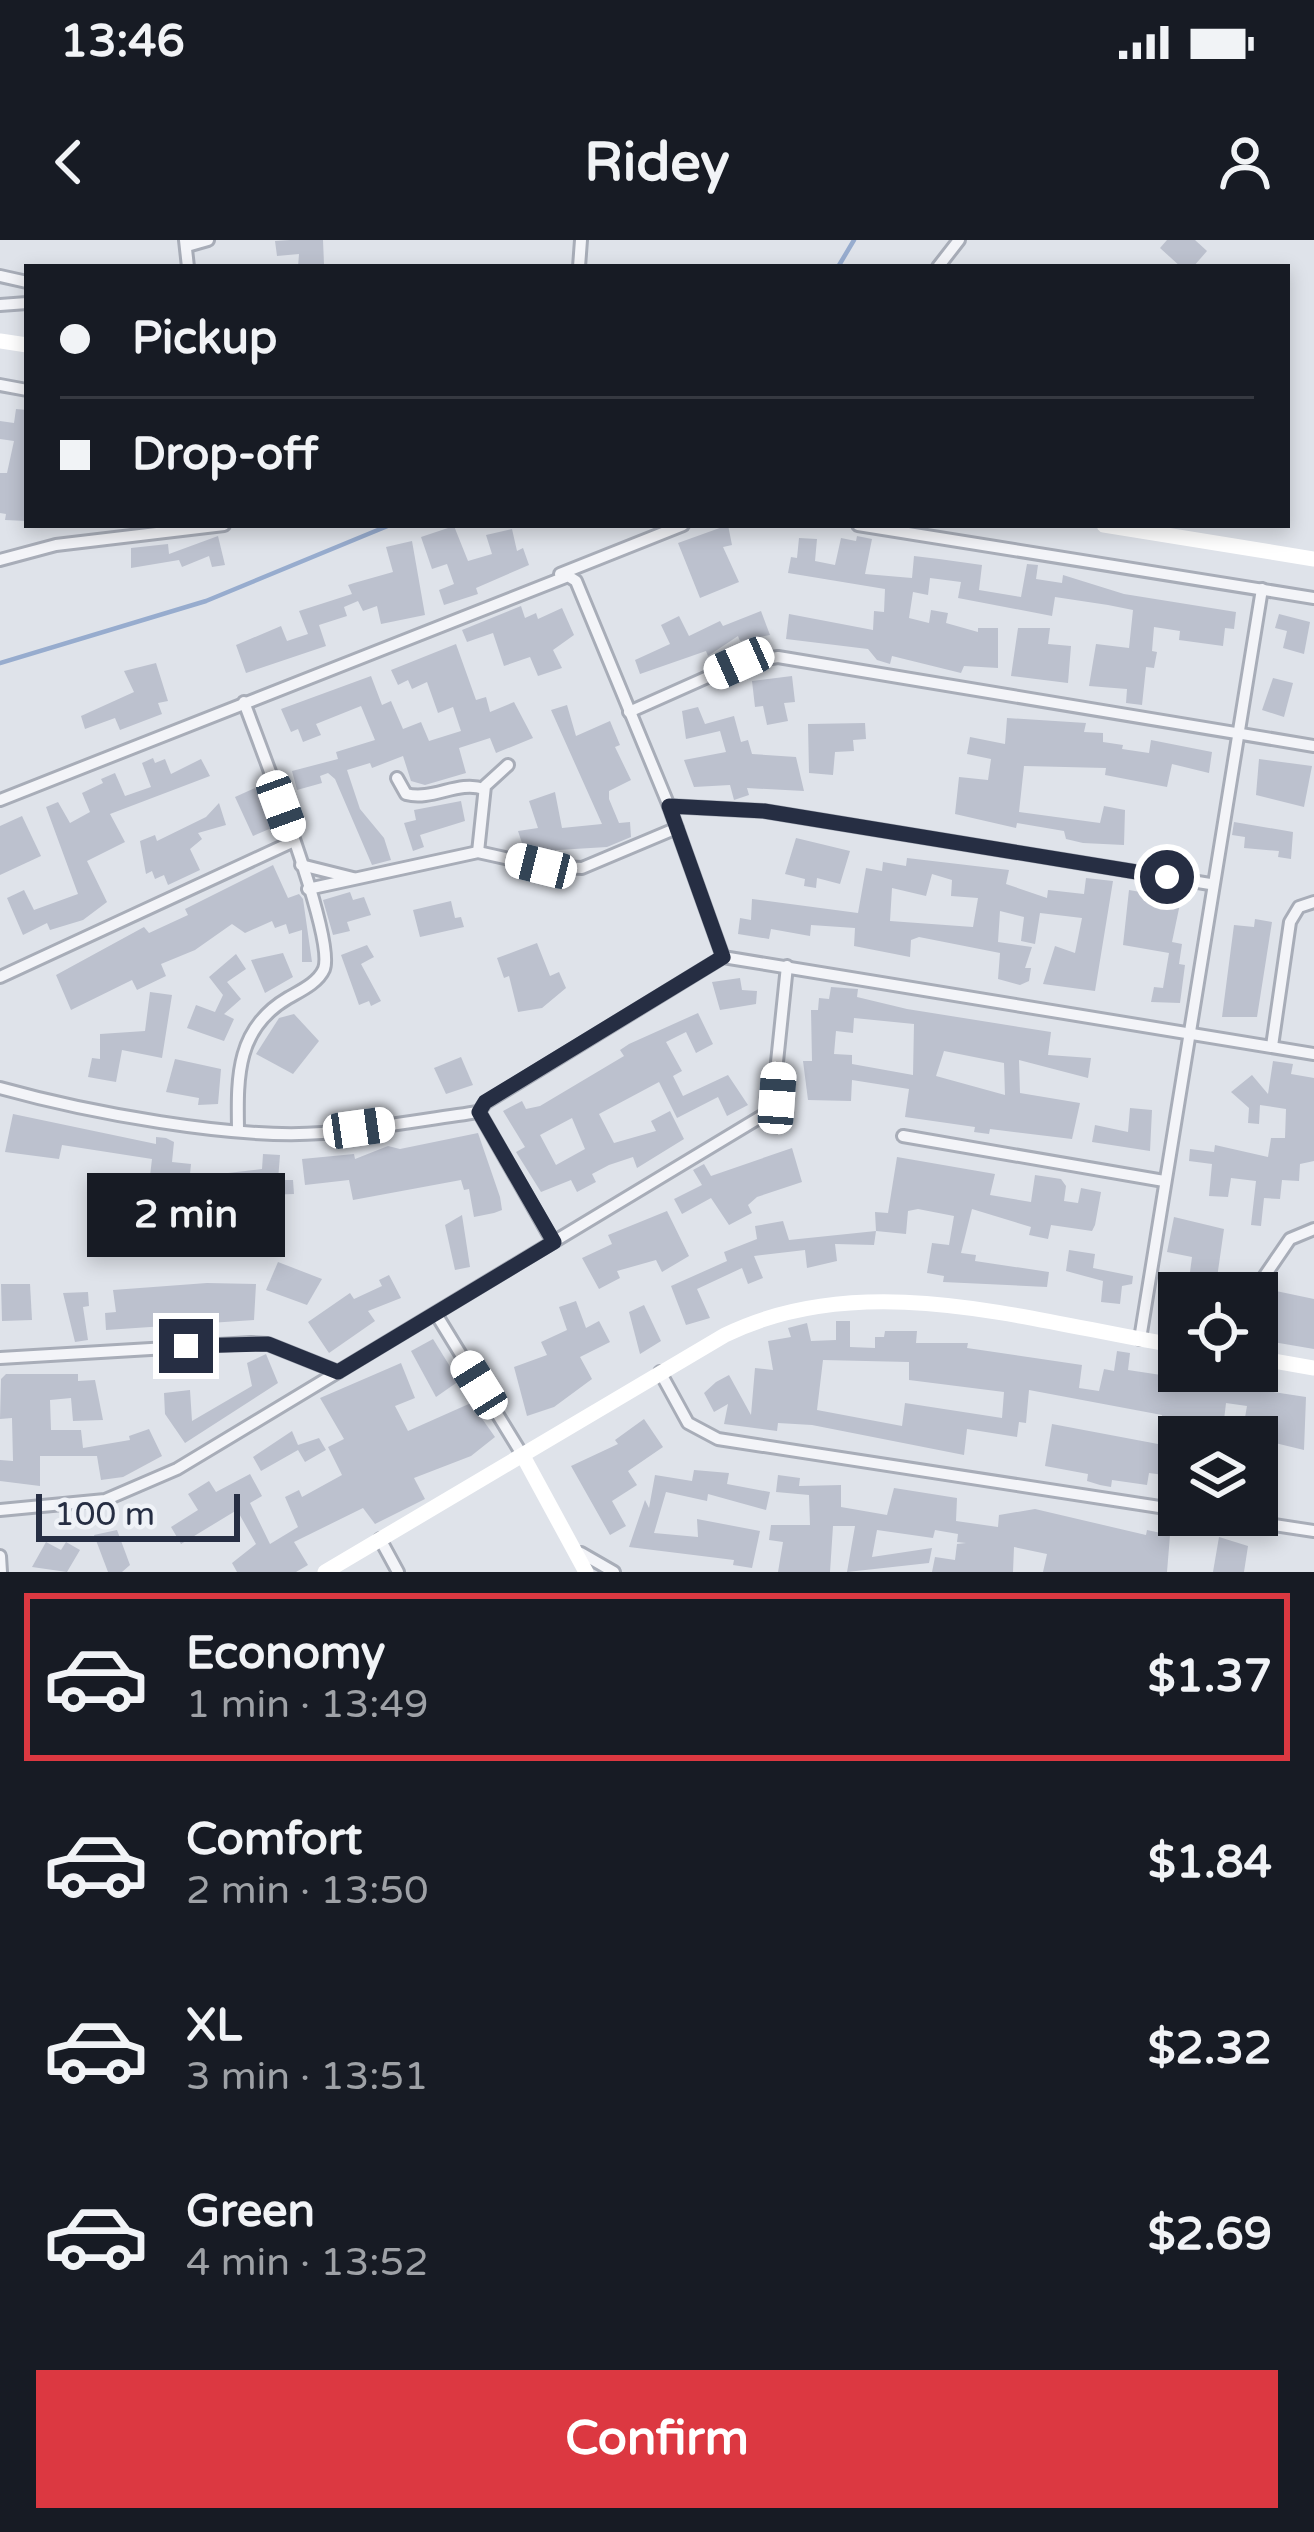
<!DOCTYPE html>
<html lang="en">
<head>
<meta charset="utf-8">
<style>
  body { margin:0; font-family:"Varela Round",sans-serif; background:#20242c; color:#f1f3f6; height:100vh; display:flex; flex-direction:column; font-size:45px; white-space:nowrap }
  * { box-sizing:border-box; margin:0 }
  p { font-size:39px; color:#9ea1a6 }
  .icon { flex:none; width:66px; height:66px; fill:none; stroke:currentColor; stroke-width:2; stroke-linecap:round; stroke-linejoin:round }
  .map { position:relative; height:1332px; overflow:hidden }
  .side { display:flex; flex-direction:column; background:#171b24; flex:1 }
  .side>* { flex:none }
  .banner { position:absolute; left:24px; top:24px; width:1266px; height:264px; border-radius:0px; box-shadow:0 6px 18px #0003; display:grid; align-content:center; height:264px; padding:0 36px; background:#171b24 }
  .tools { position:absolute; left:1158px; top:1032px; display:grid; gap:24px }
  .tools a { display:grid; place-items:center; width:120px; height:120px; border-radius:0px; background:#171b24; box-shadow:0 6px 18px #0003; font-size:60px }
  .scale { position:absolute; left:36px; bottom:30px; width:204px; box-sizing:border-box; padding-left:12px; border:6px solid #262e43; border-top:0; font-size:33px; line-height:42px; white-space:nowrap; color:#262e43; -webkit-text-stroke:9px #eff2f7; paint-order:stroke }
  .end { position:absolute; width:54px; height:54px; margin:-27px; border:15px solid #262e43; background:#fff; box-shadow:0 0 0 6px #fff }
  .from { border-radius:50% }
  .bubble { position:absolute; height:84px; border-radius:0px; background:#171b24; box-shadow:0 6px 18px #0003; font-size:39px; font-weight:700; line-height:84px; text-align:center }
  .car { position:absolute; width:36px; height:72px; margin:-36px -18px; border-radius:15px; box-shadow:0 0 9px 3px #0007; background:linear-gradient(#fff 24%,#345 0 40%,#fff 0 76%,#345 0 86%,#fff 0) }
  .banner b { display:flex; align-items:center; gap:42px; height:114px; font-size:45px }
  .banner b+b { border-top:3px solid #363941 }
  .banner i { width:30px; height:30px; background:#f1f3f6 }
  ul { padding:21px 0 0; list-style:none }
  li { display:flex; align-items:center; gap:36px; height:168px; margin:0 24px 18px; padding:0 12px; border:6px solid transparent; border-radius:0px }
  li div { flex:1 }
  li b { display:block; font-size:45px }
  li em { font-style:normal; font-weight:700 }
  li.active { border-color:#dc3841 }
  li>.icon { width:108px; height:108px; stroke-width:1.5 }
  .cta { display:flex; gap:24px; margin-top:auto; padding:24px 36px }
  .cta a { flex:1; height:138px; border-radius:0px; background:#dc3841; color:#fff; font-size:48px; font-weight:700; line-height:138px; text-align:center }
  .status { display:flex; justify-content:space-between; align-items:center; height:84px; padding:0 60px; background:#171b24; direction:ltr }
  .status svg { height:33px; fill:currentColor }
  header { display:flex; justify-content:space-between; align-items:center; height:156px; padding:0 36px; background:#171b24; font-size:54px; font-weight:700 }
  .map>svg:first-child { display:block }
  .lines { fill:none; stroke-linecap:round; stroke-linejoin:round }
  .stream { stroke:#97acce; stroke-width:4.5 }
  .building { fill:#bcc1ce; fill-rule:evenodd }
  .street-casing { stroke:#a8adb8; stroke-width:16 }
  .street { stroke:#f3f4f8; stroke-width:10 }
  .secondary { stroke:#fff; stroke-width:15 }
  .route { stroke:#262e43; stroke-width:15 }
</style>
</head>
<body>
<div class="status"><b>13:46</b><svg viewBox="0 0 49 12"><path d="M0 12V9h3v3zM5 12V6h3v6zM10 12V3h3v9zM15 12V0h3v12zM26 1h20v11H26zM47 4h2v5h-2z"/></svg></div>
<header><svg class="icon" aria-label="back" viewBox="0 0 24 24"><path d="M15 5l-7 7 7 7"/></svg>Ridey<svg class="icon" aria-label="person" viewBox="0 0 24 24"><circle cx="12" cy="8" r="4"/><path d="M4 21q1-7 8-7t8 7"/></svg></header>
<div class="map">
<svg width="1314" height="1332" viewBox="0 0 1314 1332">
  <rect width="100%" height="100%" fill="#dfe3ea"/>
  <g class="lines">
    <g class="stream">
      <path d="M838 27 854 0"/>
      <path d="M0 423 206 361 390 285"/>
    </g>
  </g>
  <g class="building">
    <path d="M290 0H323L324 24 298 27 299 14 277 16 275 1Z"/>
    <path d="M1167 0H1195L1207 11 1193 27H1181L1160 8Z"/>
    <path d="M16 169 27 170 26 281 5 280 6 274 0 273V233H7L14 201 0 199V181L14 183Z"/>
    <path d="M728 285 732 305 723 307 739 342 700 358 678 303Z"/>
    <path d="M454 286 468 321 492 314 486 295 512 289 517 311 523 308 529 325 476 348 478 354 444 365 439 350 454 344 447 324 432 329 421 297Z"/>
    <path d="M218 296 225 325 212 327 209 316 182 327 179 320 131 328V308L168 304 169 314Z"/>
    <path d="M857 296 872 299 865 334 912 338 914 316 939 319 982 325 979 350 1021 357 1027 324 1038 325 1036 339 1062 343 1063 335 1124 354 1236 372 1234 389 1225 388 1223 406 1179 400 1180 391 1154 387 1152 411 1157 412 1154 428 1146 427 1142 465 1126 463 1127 449 1089 446 1096 404 1129 408 1133 370 1108 365 1055 357 1052 376 958 358 961 342 930 338 928 355 913 352 909 378 929 383 931 370 948 373 946 383 978 392V388H998V428L964 426 961 433 892 416 890 424 877 420 868 409 786 399 789 374 873 390 874 371 884 372 885 349 788 333 791 317 797 318 799 298 817 299 815 321 835 325 841 298 856 301Z"/>
    <path d="M412 301 425 375 381 384 377 366 363 371 358 361 344 367 347 376 319 385 326 406 246 433 236 405 281 386 287 401 308 394 299 371 352 354 348 345 354 343 393 332 386 307Z"/>
    <path d="M521 366 525 378 536 373 538 379 562 368 574 395 553 410 562 428 538 436 530 417 504 426 493 393 467 402 462 390Z"/>
    <path d="M761 371 770 395 740 401 738 396 708 416 706 411 640 434 635 420 670 404 661 385 679 376 689 396 720 381 723 386Z"/>
    <path d="M1279 374 1310 382 1304 414 1283 408 1287 391 1275 388Z"/>
    <path d="M1018 388H1050L1048 404 1071 406 1068 443 1011 436Z"/>
    <path d="M456 404 476 460 486 457 490 472 514 462 533 498 496 513 490 498 459 508 466 533 425 545 411 541 403 516 372 528 370 523 347 530 360 569 384 598 391 620 372 625 335 539 328 533 320 536 322 543 297 550 292 531 338 519 336 512 375 500 361 466 316 484 321 495 303 502 298 489 291 492 281 469 371 436 382 465 391 461 403 489 421 482 429 501 461 491 453 467 438 473 427 442 412 449 408 440 398 445 391 430Z"/>
    <path d="M156 423 168 461 158 463 162 474 120 490 115 478 85 489 81 476 134 452 124 431Z"/>
    <path d="M792 436 795 462 784 463 788 481 767 485 763 466 755 467 752 441Z"/>
    <path d="M1273 438 1293 443 1284 477 1262 470Z"/>
    <path d="M567 465 576 496 610 481 620 505 615 507 631 540 609 551V559L619 583 630 582 631 597 607 607 525 612 518 591 538 588 529 561 555 552 562 588 602 584 551 470Z"/>
    <path d="M698 467 705 484 734 476 741 502 748 500 752 514 796 517 804 551 747 548 749 555 734 560 730 545 694 547 684 520 726 512 720 491 686 499 682 471Z"/>
    <path d="M1007 478 1086 483 1084 492 1103 493V502L1123 505 1122 509 1149 513 1151 500 1212 512 1209 533 1172 524 1167 547 1105 535 1106 528 1024 526 1019 572 1100 583 1104 566 1125 570 1124 605 1083 603 1066 599 1064 591 1017 583 1016 588 955 574 959 537 988 540 991 519 967 514 970 497 1005 504Z"/>
    <path d="M865 483 866 499 853 500 854 511 835 512 833 535 809 533 808 484Z"/>
    <path d="M153 518 155 523 165 519 171 534 201 519 210 536 110 574 125 602 87 621 107 662 83 680 50 690 47 683 23 695 7 658 24 650 34 670 78 654 46 567 58 562 70 583 90 572 82 553 103 543 101 539 115 533 125 556 151 547 142 523Z"/>
    <path d="M1259 519 1312 526 1304 567 1256 555Z"/>
    <path d="M255 548 274 587 253 596 235 557Z"/>
    <path d="M461 561 465 581 420 595 424 607 413 611 404 583 416 580 414 570Z"/>
    <path d="M219 563 226 585 198 593 202 599 190 609 200 630 168 645 164 635 155 639 152 631 146 634 140 601 155 595 157 601 206 577Z"/>
    <path d="M22 576 41 616 0 635V586Z"/>
    <path d="M1234 582 1293 592 1291 619 1278 617 1279 611 1244 608 1245 597 1232 595Z"/>
    <path d="M796 598 850 611 840 644 817 638 816 648 804 646 805 639 785 634Z"/>
    <path d="M907 618 1009 630 1006 644 1047 658 1048 650 1084 654 1086 638 1113 641 1095 751 1043 744 1055 706 1075 713 1082 678 1040 673 1035 704 1021 701 1024 677 1000 671 998 702 1032 707 1025 728H1031L1029 741 1020 745 998 739 1000 713 919 697 911 700 910 717 854 706 855 688 811 685 810 696 771 689 769 699 738 694 740 678 751 680 752 659 858 673 866 628 882 631 883 622 906 626ZM932 634 952 640 951 656 978 658 973 687 890 681 892 648 926 656Z"/>
    <path d="M273 625 288 658 299 654 303 659 312 722H302V690L289 694 286 684 275 688 272 681 245 693 232 684 195 710 161 724 166 736 137 750 132 740 71 770 56 735 144 687 149 693 188 675 185 669Z"/>
    <path d="M1129 650 1181 659 1172 702 1182 704 1179 724 1185 725 1180 763 1151 762 1154 747 1163 748 1169 713 1123 705Z"/>
    <path d="M350 652 353 660 364 657 371 675 347 682 350 691 333 695 323 660Z"/>
    <path d="M451 661 455 678 461 677 464 687 420 697 413 670Z"/>
    <path d="M1255 679 1272 682 1257 777H1222L1234 685 1254 687Z"/>
    <path d="M537 703 550 736 559 732 566 748 542 768 518 772 509 736 504 738 497 718Z"/>
    <path d="M367 705 374 717 361 724 381 761 371 766 369 761 359 765 341 715Z"/>
    <path d="M283 713 293 737 265 753 251 720Z"/>
    <path d="M236 714 246 729 227 742 241 759 224 774 234 779 224 801 187 788 196 765 215 772 223 755 209 737Z"/>
    <path d="M740 738 742 750 757 751 756 764 720 770 712 742Z"/>
    <path d="M831 747 858 749 857 757 907 769 1051 792 1048 815 1091 818 1088 838 1019 820 1020 853 1080 863 1072 899 990 889 989 894 974 892 975 887 905 877 909 849 852 840 851 861 808 860 803 821H812L811 770H818L819 758 829 759ZM854 778 914 784 913 835 852 824V815L834 814 836 791 853 793ZM944 811 1004 823 1005 855 936 836Z"/>
    <path d="M150 752 172 755 162 818 122 810 116 842 88 837 92 818 100 819V794L145 791Z"/>
    <path d="M698 773 713 804 696 813 686 792 666 802 682 831 673 836 683 856 728 835 748 865 727 876 718 857 677 878 659 842 599 874 614 903 656 891 651 881 670 871 684 899 637 928 633 917 609 925 592 934 596 942 577 952 571 940 541 952 516 912 525 907 503 871 522 861 526 869 540 866 624 816 620 810 629 804ZM572 878 585 909 556 925 540 895Z"/>
    <path d="M294 774 319 801 293 834 256 814 279 778Z"/>
    <path d="M461 817 473 845 446 854 434 828Z"/>
    <path d="M175 819 221 829 218 864 198 865 199 858 166 852Z"/>
    <path d="M1273 821 1293 824 1291 834 1314 838V921L1300 924 1299 941 1282 940 1280 959 1264 958 1261 986 1251 985 1256 941 1231 938 1228 957 1209 956 1212 924 1189 921 1190 909 1214 912 1215 905 1268 917 1271 898H1285L1286 869 1260 865 1259 884 1248 883 1249 868 1231 852 1252 835 1268 854Z"/>
    <path d="M1130 868 1152 870 1150 911 1092 902 1095 885 1128 892Z"/>
    <path d="M13 874 156 904V897L166 898 174 902 172 922 191 924 190 934 175 933 172 956 148 953 152 919 62 905 59 919 5 912Z"/>
    <path d="M478 893 500 957 502 970 494 973 474 977 469 949 464 950 461 940 353 960 349 940 305 945 302 919 354 914 355 919 388 906 400 909Z"/>
    <path d="M792 908 802 942 757 957 748 965 752 973 729 985 711 958 682 974 674 959 702 945 693 930 704 924 711 936Z"/>
    <path d="M263 914 280 915 278 940H293L294 954 265 955V950L228 946V933L262 929Z"/>
    <path d="M897 917 995 934 990 955 1031 962 1035 935 1061 939 1066 946 1064 961 1078 963 1081 948 1101 952 1095 985 1092 991 1051 985 1048 999 1029 995 1031 987 972 969 961 1013 976 1015 975 1021 1049 1032 1047 1047 943 1042 944 1036 927 1033 932 1003 949 1005 954 976 918 969 908 971 906 994 876 991 875 972 888 973Z"/>
    <path d="M667 971 689 1016 662 1032 656 1020 617 1031 620 1038 599 1049 582 1018 612 1004 608 995Z"/>
    <path d="M462 975 470 1027 455 1030 445 985Z"/>
    <path d="M1174 977 1224 989 1215 1052 1194 1053 1188 1047 1192 1017 1167 1012Z"/>
    <path d="M783 981 789 1000 876 991 874 1005 835 1004 837 1021 807 1028 805 1010 754 1016 763 1038 748 1044 742 1028 697 1049 710 1078 686 1085 671 1046 727 1021 724 1012 757 999 755 986Z"/>
    <path d="M1069 1010 1095 1014 1093 1028 1133 1036 1132 1044 1122 1046 1120 1064 1101 1062 1103 1041 1066 1031Z"/>
    <path d="M278 1022 322 1039 307 1065 266 1050Z"/>
    <path d="M389 1035 401 1058 368 1071 375 1081 329 1113 308 1082 350 1053 354 1059 382 1046 379 1040Z"/>
    <path d="M207 1043 256 1044 254 1080 106 1090 105 1073 116 1072 113 1050Z"/>
    <path d="M1 1044H30L32 1080 2 1081Z"/>
    <path d="M1267 1049 1314 1059V1109L1262 1100 1267 1069 1260 1067Z"/>
    <path d="M88 1052 89 1066 83 1067 88 1100 75 1102 63 1053Z"/>
    <path d="M576 1061 586 1088 599 1081 610 1102 580 1117 592 1139 554 1167 527 1176 514 1127 547 1115 541 1102 567 1090 559 1067Z"/>
    <path d="M644 1065 661 1101 640 1114 629 1072Z"/>
    <path d="M836 1081H850V1107L875 1108V1097H884L885 1091H917L916 1103H968L967 1108 1082 1125 1079 1148 1099 1151 1104 1129 1114 1131 1117 1111 1130 1113 1128 1130 1306 1157 1304 1210 1242 1195 1247 1166 1226 1163 1222 1197H1179V1237L1149 1233 1147 1245 1112 1240 1111 1247 1100 1245 1087 1241 1088 1234 1045 1226 1052 1184 1158 1204 1162 1175 1029 1150 1026 1183 1019 1182 1017 1197 967 1189 964 1215 812 1185 778 1183 777 1191 724 1184 728 1164 714 1172 704 1153 716 1142 729 1135 751 1175 755 1128 773 1130 768 1101 791 1097 788 1088 807 1083 811 1101 836 1100ZM823 1120 909 1122V1140L1004 1152 1002 1178 905 1163 902 1186 817 1170Z"/>
    <path d="M433 1099 459 1141 436 1157 411 1111Z"/>
    <path d="M266 1114 278 1143 185 1203 165 1174 164 1153 190 1150 192 1181 252 1146 247 1123Z"/>
    <path d="M401 1123 415 1158 395 1166 408 1191 471 1163 495 1197 471 1216 414 1238 425 1259 375 1284 363 1268 294 1302 308 1325 296 1332H237L232 1323 256 1304 237 1270 181 1304 171 1287 198 1270 188 1254 209 1241 216 1252 250 1234 262 1256 250 1263 270 1304 298 1287 285 1257 299 1250 302 1257 342 1235 328 1207 344 1199 320 1158Z"/>
    <path d="M6 1134H78V1141L95 1140 103 1180 73 1181 71 1158 50 1160 51 1190H81L83 1208 130 1200 129 1196 149 1189 162 1216 123 1237 101 1240 97 1216H40V1246L0 1241V1220L13 1221 12 1178 0 1179 1 1139Z"/>
    <path d="M644 1179 663 1207 628 1231 637 1245 612 1261 626 1286 610 1295 571 1226 618 1204 615 1200Z"/>
    <path d="M292 1191 298 1205 319 1198 326 1210 305 1222 298 1210 261 1231 253 1217Z"/>
    <path d="M694 1230 729 1233 727 1244 770 1252 766 1270 708 1254 707 1261 666 1252 654 1293 698 1297 697 1279 760 1291 752 1328 733 1325 734 1320 629 1307 645 1260 649 1268 655 1235 692 1241Z"/>
    <path d="M778 1235 800 1238 799 1246 841 1245V1267L887 1275 894 1248 957 1258 956 1281 998 1287 999 1275 1035 1269 1146 1295 1147 1290 1170 1295 1167 1332H1043L1047 1314 1014 1307 1013 1332H932L935 1317 955 1320 957 1304 966 1303 957 1302 958 1294 935 1290 933 1298 877 1290 872 1317 932 1308 929 1323 847 1332 855 1286H833L830 1332H778L783 1302 769 1300 771 1285H810L809 1255 776 1252Z"/>
    <path d="M117 1290 130 1325 122 1332H108L94 1295Z"/>
    <path d="M1219 1297 1248 1306 1244 1332H1213Z"/>
    <path d="M46 1302 61 1310 66 1302 80 1310 67 1332 32 1327Z"/>
  </g>
  <g class="lines">
    <g class="street-casing">
      <g id="street">
        <path d="M185 0 188 27"/>
        <path d="M187 6 208 0"/>
        <path d="M579 27 581 0"/>
        <path d="M938 27 959 0"/>
        <path d="M0 36 27 42"/>
        <path d="M0 65 27 63"/>
        <path d="M0 145 27 150"/>
        <path d="M858 285 1314 358"/>
        <path d="M0 320 56 305 224 285"/>
        <path d="M560 334 683 285"/>
        <path d="M629 472 739 423 778 417 1314 506"/>
        <path d="M397 538 406 554C433 561 458 540 484 549"/>
        <path d="M0 560 568 336 576 341 669 566 723 717"/>
        <path d="M669 566 764 571 1210 644"/>
        <path d="M478 612 485 546 508 525"/>
        <path d="M301 625 353 638"/>
        <path d="M308 649 478 612 541 626 582 628 677 588"/>
        <path d="M0 737 294 601"/>
        <path d="M1272 806 1290 682 1299 667 1314 662"/>
        <path d="M0 848C86 872 234 900 322 893 374 889 427 879 479 872"/>
        <path d="M238 888C237 835 237 788 288 758 300 751 318 743 324 729 336 697 259 504 244 462"/>
        <path d="M903 896 1164 941"/>
        <path d="M553 1002 479 872 485 863 723 717 1314 814"/>
        <path d="M1253 1053 1290 999 1314 989"/>
        <path d="M436 1074 523 1216"/>
        <path d="M1140 1099 1262 349"/>
        <path d="M0 1118 251 1103 268 1104 338 1132"/>
        <path d="M660 1132 688 1183 718 1199 1179 1270"/>
        <path d="M0 1270 105 1260 177 1229 772 870 787 726"/>
        <path d="M1208 1275 1314 1291"/>
        <path d="M380 1299 398 1332"/>
        <path d="M581 1313 614 1332"/>
        <path d="M0 1316 1 1332"/>
      </g>
    </g>
    <use href="#street" class="street"/>
    <g class="secondary">
      <path d="M0 101 27 105"/>
      <path d="M1104 285 1314 319"/>
      <path d="M1257 1118 1314 1128"/>
      <path d="M523 1216 586 1332"/>
      <path d="M325 1332 725 1095C866 1026 1031 1082 1179 1106"/>
    </g>
  </g>
  <g class="lines">
    <path class="route" d="M186 1106 268 1104 338 1132 554 1002 479 872 485 862 723 717 669 566 764 571 1167 637"/>
  </g>
</svg>
<div class="tools">
<a><svg class="icon" aria-label="locate" viewBox="0 0 24 24"><circle cx="12" cy="12" r="6"/><path d="M12 2v4M12 18v4M2 12h4M18 12h4"/></svg></a>
<a><svg class="icon" aria-label="layers" viewBox="0 0 24 24"><path d="M12 4l9 5-9 5-9-5zM3 14l9 5 9-5"/></svg></a>
</div>
<div class="scale">100 m</div>
<i class="end from" style="left:1167px;top:637px"></i>
<i class="end" style="left:186px;top:1106px"></i>
<div class="bubble" style="left:87px;top:933px;width:198px">2 min</div>
<i class="car" style="left:739px;top:423px;rotate:246deg"></i>
<i class="car" style="left:281px;top:566px;rotate:160deg"></i>
<i class="car" style="left:541px;top:626px;rotate:284deg"></i>
<i class="car" style="left:777px;top:858px;rotate:4deg"></i>
<i class="car" style="left:359px;top:888px;rotate:82deg"></i>
<i class="car" style="left:479px;top:1145px;rotate:328deg"></i>
<div class="banner">
<b><i class="from"></i>Pickup</b>
<b><i></i>Drop-off</b>
</div>
</div>
<section class="side">
<ul>
<li class="active"><svg class="icon" aria-label="car" viewBox="0 0 24 24"><path d="M5 17H2v-5l4-1 3-4h7l3 4 3 1v5h-3M9 17h6M6 11h13"/><circle cx="7" cy="17" r="2"/><circle cx="17" cy="17" r="2"/></svg><div><b>Economy</b><p>1 min · 13:49</p></div><em>$1.37</em></li>
<li><svg class="icon" aria-label="car" viewBox="0 0 24 24"><path d="M5 17H2v-5l4-1 3-4h7l3 4 3 1v5h-3M9 17h6M6 11h13"/><circle cx="7" cy="17" r="2"/><circle cx="17" cy="17" r="2"/></svg><div><b>Comfort</b><p>2 min · 13:50</p></div><em>$1.84</em></li>
<li><svg class="icon" aria-label="car" viewBox="0 0 24 24"><path d="M5 17H2v-5l4-1 3-4h7l3 4 3 1v5h-3M9 17h6M6 11h13"/><circle cx="7" cy="17" r="2"/><circle cx="17" cy="17" r="2"/></svg><div><b>XL</b><p>3 min · 13:51</p></div><em>$2.32</em></li>
<li><svg class="icon" aria-label="car" viewBox="0 0 24 24"><path d="M5 17H2v-5l4-1 3-4h7l3 4 3 1v5h-3M9 17h6M6 11h13"/><circle cx="7" cy="17" r="2"/><circle cx="17" cy="17" r="2"/></svg><div><b>Green</b><p>4 min · 13:52</p></div><em>$2.69</em></li>
</ul>
<div class="cta"><a>Confirm</a></div>
</section>
</body>
</html>
